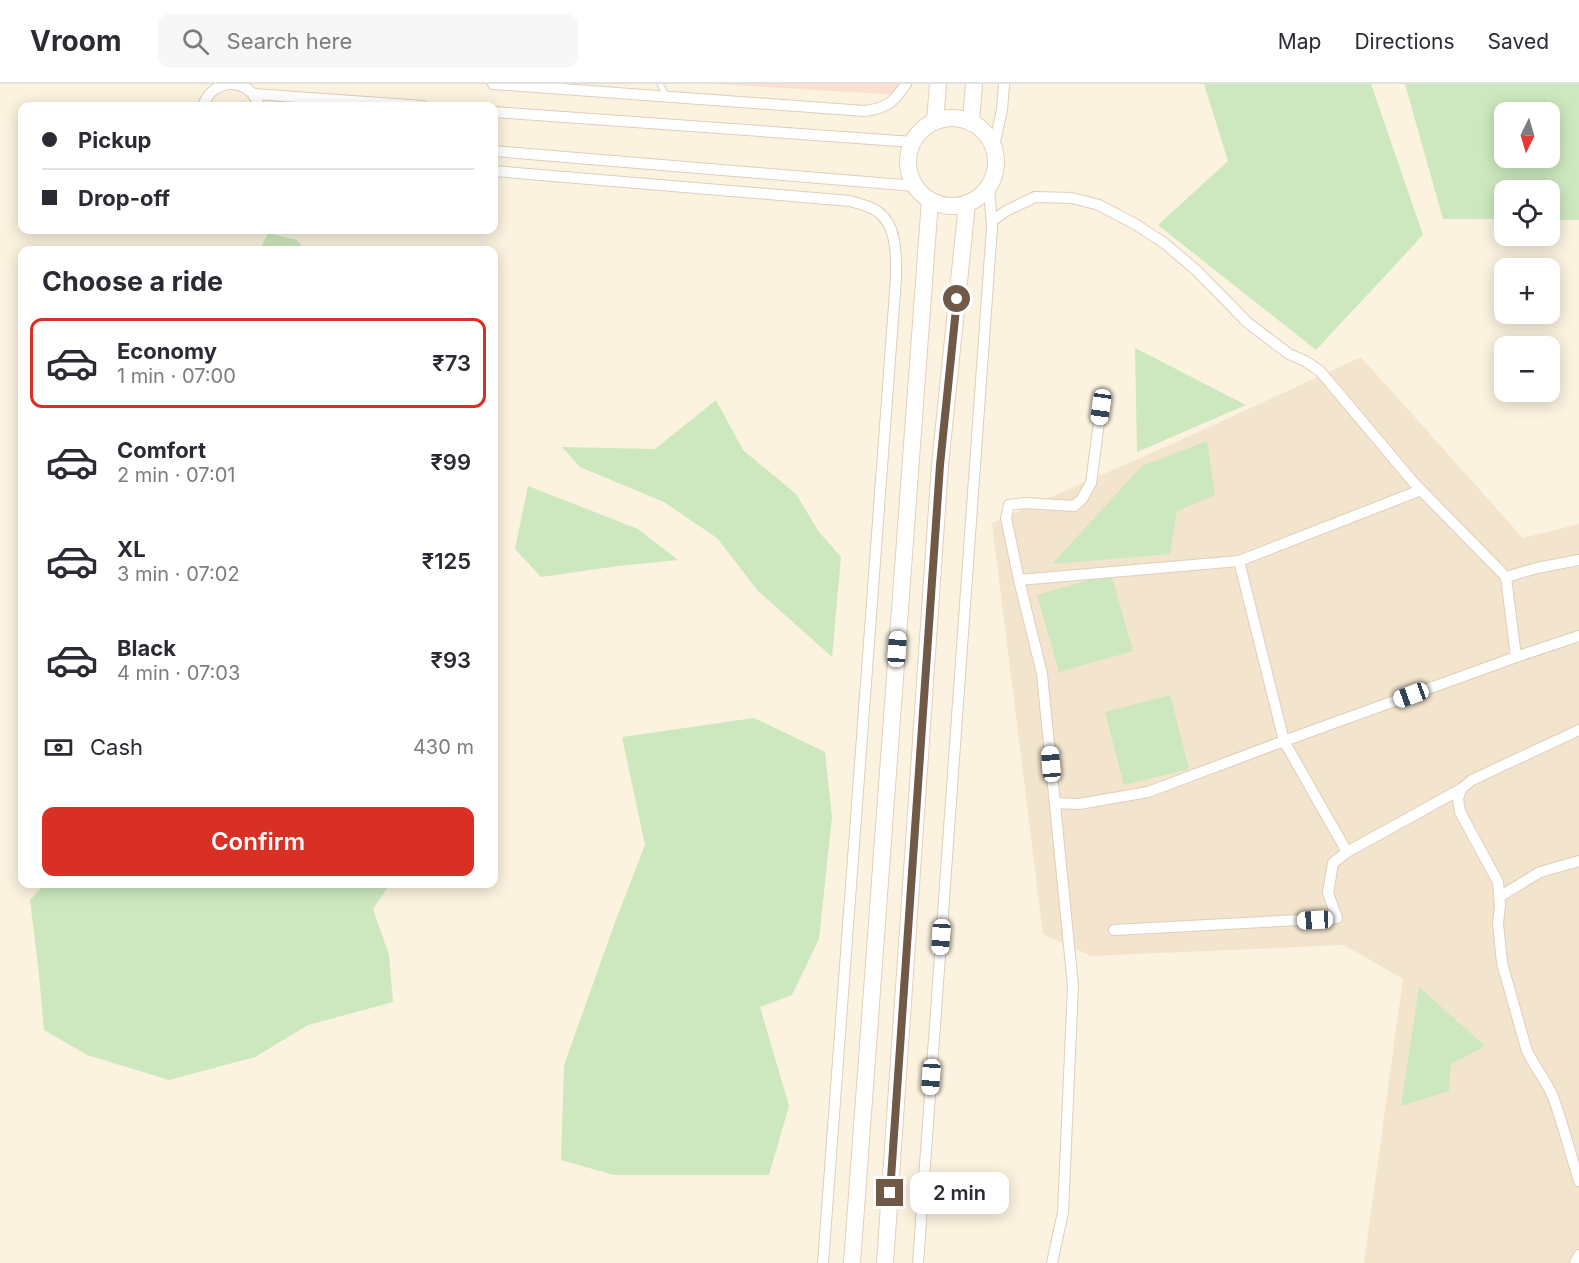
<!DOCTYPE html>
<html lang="en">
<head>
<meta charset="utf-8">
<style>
  body { margin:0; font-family:Inter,sans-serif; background:#f7f7f7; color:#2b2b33; height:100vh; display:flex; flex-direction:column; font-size:22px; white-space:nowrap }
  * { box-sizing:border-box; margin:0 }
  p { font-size:20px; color:#7c7c81 }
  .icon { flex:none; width:33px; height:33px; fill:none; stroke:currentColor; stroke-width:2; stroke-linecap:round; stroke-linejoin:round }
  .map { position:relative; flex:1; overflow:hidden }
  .details { position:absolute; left:18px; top:162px; width:480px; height:642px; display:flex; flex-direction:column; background:#fff; border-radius:12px; box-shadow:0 3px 15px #0003 }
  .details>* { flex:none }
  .banner { position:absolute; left:18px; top:18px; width:480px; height:132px; border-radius:12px; box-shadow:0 3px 15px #0003; display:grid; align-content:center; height:132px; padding:0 24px; background:#fff }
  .needle { width:39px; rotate:185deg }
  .fabs { position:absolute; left:1494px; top:18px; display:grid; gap:12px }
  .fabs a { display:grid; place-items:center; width:66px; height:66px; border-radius:12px; background:#fff; box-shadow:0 3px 15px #0003; font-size:30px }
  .end { position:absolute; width:27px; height:27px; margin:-14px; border:8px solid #715948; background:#fff; box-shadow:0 0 0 3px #fff }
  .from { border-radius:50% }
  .bubble { position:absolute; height:42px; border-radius:12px; background:#fff; box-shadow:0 3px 15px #0003; font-size:20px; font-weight:600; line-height:42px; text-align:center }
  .car { position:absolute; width:18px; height:36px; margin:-18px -9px; border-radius:8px; box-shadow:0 0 4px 2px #0007; background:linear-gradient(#fff 24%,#345 0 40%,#fff 0 76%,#345 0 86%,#fff 0) }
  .banner b { display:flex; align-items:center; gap:21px; height:57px; font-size:22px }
  .banner b+b { border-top:2px solid #e1e1e2 }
  .banner i { width:15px; height:15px; background:#2b2b33 }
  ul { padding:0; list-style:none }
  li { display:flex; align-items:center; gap:18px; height:90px; margin:0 12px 9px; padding:0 12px; border:3px solid transparent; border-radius:12px }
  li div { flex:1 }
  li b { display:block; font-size:22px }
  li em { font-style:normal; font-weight:600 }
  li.current { border-color:#d93025 }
  li>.icon { width:54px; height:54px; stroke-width:1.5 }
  h2 { padding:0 24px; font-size:27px; line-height:72px }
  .pay { display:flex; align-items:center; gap:15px; height:66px; padding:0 24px; font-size:22px }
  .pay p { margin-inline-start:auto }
  .action { display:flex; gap:12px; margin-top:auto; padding:12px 24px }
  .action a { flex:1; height:69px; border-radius:12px; background:#d93025; color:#fff; font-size:24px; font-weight:600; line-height:69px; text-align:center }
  header { display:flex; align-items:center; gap:36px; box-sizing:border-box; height:84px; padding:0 30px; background:#fff; border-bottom:2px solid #e1e1e2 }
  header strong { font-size:28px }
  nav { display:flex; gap:33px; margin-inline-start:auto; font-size:21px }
  .search { width:420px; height:54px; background:#f7f7f7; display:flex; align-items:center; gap:15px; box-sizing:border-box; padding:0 21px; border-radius:12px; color:#7c7c81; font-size:22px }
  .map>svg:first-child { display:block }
  .residential { fill:#f3e4ce }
  .commercial { fill:#fce1d2 }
  .green { fill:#cde8be; fill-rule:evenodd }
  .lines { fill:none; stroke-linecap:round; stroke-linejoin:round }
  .lane-casing { stroke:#dfcebb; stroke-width:7 }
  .street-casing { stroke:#dfcebb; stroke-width:12 }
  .secondary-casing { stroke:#e4d0ba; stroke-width:18 }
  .lane { stroke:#fff; stroke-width:5 }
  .street { stroke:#fff; stroke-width:10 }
  .secondary { stroke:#fff; stroke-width:16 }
  .route { stroke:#715948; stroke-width:8 }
</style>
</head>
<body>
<header>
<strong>Vroom</strong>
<div class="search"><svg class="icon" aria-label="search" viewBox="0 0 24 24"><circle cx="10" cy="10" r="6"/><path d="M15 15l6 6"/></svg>Search here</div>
<nav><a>Map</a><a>Directions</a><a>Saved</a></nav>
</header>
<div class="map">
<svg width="1579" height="1179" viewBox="0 0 1579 1179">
  <rect width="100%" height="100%" fill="#fbf2df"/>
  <path class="residential" d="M1361 273 1523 454 1579 440V1179H1364L1403 895 1344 861 1091 872 1043 850 992 439 1172 360Z"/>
  <path class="commercial" d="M717 0H898V11Z"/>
  <g class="green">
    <path d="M1204 0H1371L1423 151 1316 266 1158 141 1228 77Z"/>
    <path d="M1405 0H1579V136H1550V106H1504V135H1443ZM1550 28V74H1504V28Z"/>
    <path d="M268 149 297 156 305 166H260Z"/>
    <path d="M1135 264 1246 321 1137 368Z"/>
    <path d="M716 316 743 366 796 410 819 448 841 473 832 573 758 507 717 454 664 418 580 383 562 363 655 365Z"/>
    <path d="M1207 357 1215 411 1177 427 1170 470 1052 480 1142 382Z"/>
    <path d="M528 402 638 445 678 476 618 482 541 493 515 465Z"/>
    <path d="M1111 490 1133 567 1059 588 1037 511Z"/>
    <path d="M1170 611 1189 685 1124 701 1105 628Z"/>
    <path d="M754 634 825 668 832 733 819 855 792 911 760 923 789 1022 769 1091H614L561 1076 564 981 614 841 645 761 622 653Z"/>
    <path d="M45 800H390L373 825 389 871 393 918 308 941 255 973 169 996 87 971 44 946 39 890 30 816Z"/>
    <path d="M1419 903 1485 962 1451 980 1449 1007 1401 1022Z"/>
  </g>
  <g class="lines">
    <g class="lane-casing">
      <path id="lane" d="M660 0 666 11"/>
    </g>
    <g class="street-casing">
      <g id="street">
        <path d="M232 0C246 1 255 9 259 22"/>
        <path d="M493 0 865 27C887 24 894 18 906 0"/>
        <path d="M254 10 422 22"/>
        <path d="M203 22C207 10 214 3 228 0"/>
        <path d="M494 28 913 58"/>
        <path d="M994 62 1002 26 1004 0"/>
        <path d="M494 67 915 102"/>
        <path d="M494 87 850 117C860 120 869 122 877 127 898 142 896 172 896 194L823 1179"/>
        <path d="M992 137 1006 127 1035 113 1072 114 1099 121 1135 140 1164 159 1196 186 1248 239 1289 270 1305 277 1320 287 1414 399 1506 493 1516 573 1579 552"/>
        <path d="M1506 493 1537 484 1579 476"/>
        <path d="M1019 496 1239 477"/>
        <path d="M1579 646 1472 696 1461 705 1458 715 1460 728 1498 798 1500 821 1498 839 1502 879 1526 964C1532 981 1546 995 1553 1013 1563 1040 1570 1069 1579 1097"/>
        <path d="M1461 705 1347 768 1284 657 1516 573"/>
        <path d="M1055 719 1079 720 1148 708 1284 657 1239 477 1421 406"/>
        <path d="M1499 813 1540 788 1579 777"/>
        <path d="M1114 846 1337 834 1328 809 1333 779 1347 768"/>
        <path d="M918 1179 992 143 989 103"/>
        <path d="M1052 1179 1063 1128 1073 902 1042 590 1019 496 1006 434 1009 421 1025 419 1074 422 1082 415 1091 399 1101 323"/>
        <path d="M1575 1179 1579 1171"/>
      </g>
    </g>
    <g class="secondary-casing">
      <g id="secondary">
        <circle cx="952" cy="78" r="44"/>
        <path d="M935 38 938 0"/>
        <path d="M971 39 974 0"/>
        <path d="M852 1179 930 116"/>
        <path d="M885 1179 940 381 967 120"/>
      </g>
    </g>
    <use href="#lane" class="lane"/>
    <use href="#street" class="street"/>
    <use href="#secondary" class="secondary"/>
  </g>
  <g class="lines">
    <path class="route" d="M890 1109 940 381 957 215"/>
  </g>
</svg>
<div class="fabs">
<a><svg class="needle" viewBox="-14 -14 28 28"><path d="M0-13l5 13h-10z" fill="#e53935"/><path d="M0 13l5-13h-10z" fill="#7c7c81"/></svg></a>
<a><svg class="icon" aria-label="locate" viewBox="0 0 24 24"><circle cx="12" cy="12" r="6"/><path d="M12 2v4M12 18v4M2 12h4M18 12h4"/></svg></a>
<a>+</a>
<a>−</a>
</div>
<i class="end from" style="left:957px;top:215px"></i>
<i class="end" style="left:890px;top:1109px"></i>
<div class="bubble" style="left:910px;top:1088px;width:99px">2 min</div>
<i class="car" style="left:1101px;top:323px;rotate:188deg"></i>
<i class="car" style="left:897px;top:565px;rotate:4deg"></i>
<i class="car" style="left:1411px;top:611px;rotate:250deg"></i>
<i class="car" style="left:1051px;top:680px;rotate:355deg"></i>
<i class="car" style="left:1315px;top:836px;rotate:267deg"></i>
<i class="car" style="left:941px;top:853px;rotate:184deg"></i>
<i class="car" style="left:931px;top:993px;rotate:184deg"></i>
<div class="banner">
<b><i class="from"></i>Pickup</b>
<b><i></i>Drop-off</b>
</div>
<section class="details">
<h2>Choose a ride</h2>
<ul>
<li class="current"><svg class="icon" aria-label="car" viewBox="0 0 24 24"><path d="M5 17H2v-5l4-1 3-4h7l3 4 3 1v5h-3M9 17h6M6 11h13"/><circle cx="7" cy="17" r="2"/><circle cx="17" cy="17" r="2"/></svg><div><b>Economy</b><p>1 min · 07:00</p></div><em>₹73</em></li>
<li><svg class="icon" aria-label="car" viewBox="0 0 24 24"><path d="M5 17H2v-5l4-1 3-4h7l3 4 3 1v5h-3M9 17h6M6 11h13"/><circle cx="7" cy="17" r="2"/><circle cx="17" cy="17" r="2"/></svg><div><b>Comfort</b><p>2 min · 07:01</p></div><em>₹99</em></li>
<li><svg class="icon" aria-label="car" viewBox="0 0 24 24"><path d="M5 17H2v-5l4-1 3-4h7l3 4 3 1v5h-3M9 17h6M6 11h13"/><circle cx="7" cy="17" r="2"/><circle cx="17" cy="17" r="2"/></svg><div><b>XL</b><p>3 min · 07:02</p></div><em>₹125</em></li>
<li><svg class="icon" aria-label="car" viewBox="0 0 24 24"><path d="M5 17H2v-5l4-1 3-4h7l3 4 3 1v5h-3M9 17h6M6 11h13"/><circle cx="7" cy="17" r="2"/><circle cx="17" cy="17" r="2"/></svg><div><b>Black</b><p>4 min · 07:03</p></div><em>₹93</em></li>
</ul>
<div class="pay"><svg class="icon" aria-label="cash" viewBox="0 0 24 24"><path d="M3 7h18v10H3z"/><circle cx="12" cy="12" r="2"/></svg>Cash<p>430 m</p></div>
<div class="action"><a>Confirm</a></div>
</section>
</div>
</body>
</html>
